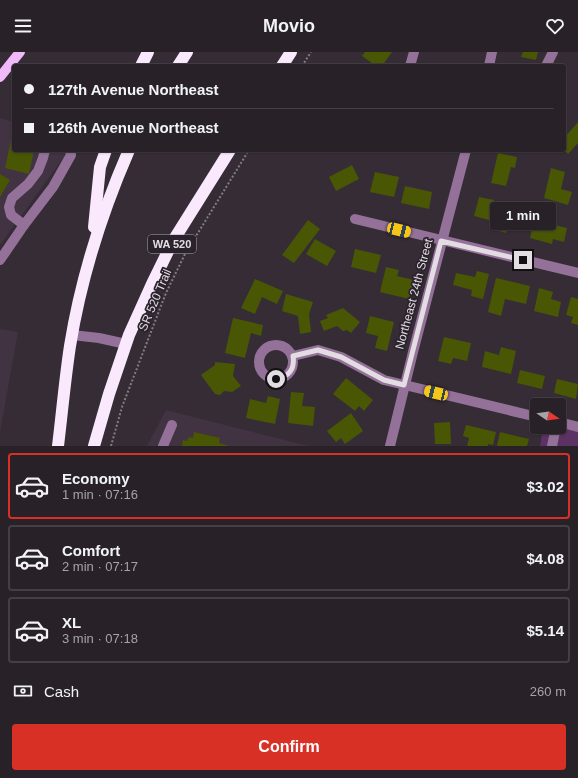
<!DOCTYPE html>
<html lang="en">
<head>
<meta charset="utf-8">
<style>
  body { margin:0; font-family:Arial,sans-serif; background:#342e34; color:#f1f3f6; height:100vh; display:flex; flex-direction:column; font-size:15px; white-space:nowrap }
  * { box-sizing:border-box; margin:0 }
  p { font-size:13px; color:#a5a3a8 }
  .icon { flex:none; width:22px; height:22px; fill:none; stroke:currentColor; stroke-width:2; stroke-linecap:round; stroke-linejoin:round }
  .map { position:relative; height:394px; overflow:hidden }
  .sheet { display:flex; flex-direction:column; background:#282128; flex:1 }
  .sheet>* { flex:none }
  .top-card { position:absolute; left:12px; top:12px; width:554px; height:88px; border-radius:4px; box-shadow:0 1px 3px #0004,0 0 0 1px #443e45; display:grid; align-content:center; height:88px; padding:0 12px; background:#282128 }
  .needle { width:26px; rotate:103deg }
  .buttons { position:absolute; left:530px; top:346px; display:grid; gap:8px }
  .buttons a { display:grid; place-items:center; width:36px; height:36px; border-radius:4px; background:#282128; box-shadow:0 1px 3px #0004,0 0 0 1px #443e45; font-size:20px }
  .end { position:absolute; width:18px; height:18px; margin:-9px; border:5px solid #e3dde3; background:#111; box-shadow:0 0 0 2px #111 }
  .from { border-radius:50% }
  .bubble { position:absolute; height:28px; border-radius:4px; background:#282128; box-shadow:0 1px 3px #0004,0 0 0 1px #443e45; font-size:13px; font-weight:800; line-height:28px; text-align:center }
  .car { position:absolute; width:12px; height:24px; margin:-12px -6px; border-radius:5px; box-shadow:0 0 3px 1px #0007; background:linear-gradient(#f5c518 24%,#345 0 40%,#f5c518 0 76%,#345 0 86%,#f5c518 0) }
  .top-card b { display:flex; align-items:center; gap:14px; height:38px; font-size:15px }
  .top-card b+b { border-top:1px solid #443e45 }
  .top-card i { width:10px; height:10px; background:#f1f3f6 }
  ul { padding:7px 0 0; list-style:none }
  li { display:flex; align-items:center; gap:12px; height:66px; margin:0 8px 6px; padding:0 4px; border:2px solid #443e45; border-radius:4px }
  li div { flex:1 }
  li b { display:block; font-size:15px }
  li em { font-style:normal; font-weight:800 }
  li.selected { border-color:#d93025 }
  li>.icon { width:36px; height:36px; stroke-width:1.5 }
  .pay { display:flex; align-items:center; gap:10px; height:44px; padding:0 12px; font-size:15px }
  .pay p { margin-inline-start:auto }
  .primary-button { display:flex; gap:8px; margin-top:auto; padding:8px 12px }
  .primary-button a { flex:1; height:46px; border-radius:4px; background:#d93025; color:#fff; font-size:16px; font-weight:800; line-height:46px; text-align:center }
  header { display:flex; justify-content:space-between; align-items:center; height:52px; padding:0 12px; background:#282128; font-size:18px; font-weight:800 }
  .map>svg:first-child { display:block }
  .built { fill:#413342 }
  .green { fill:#5c3163 }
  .building { fill:#495604 }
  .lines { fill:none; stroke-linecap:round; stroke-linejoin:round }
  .path { stroke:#847c84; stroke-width:2; stroke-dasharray:2 2; stroke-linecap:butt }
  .minor { stroke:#947199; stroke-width:10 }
  .major { stroke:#f1b8fa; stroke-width:10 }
  .highway { stroke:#fae9fc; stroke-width:12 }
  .route { stroke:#e3dde3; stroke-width:5 }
  .labels { text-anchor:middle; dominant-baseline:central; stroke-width:3.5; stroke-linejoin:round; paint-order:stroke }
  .shield { fill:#2a222c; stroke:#aca5ac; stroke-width:1 }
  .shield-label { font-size:11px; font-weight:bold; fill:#e3dde3 }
  .street-label { font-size:12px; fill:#e3dde3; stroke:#2a222c }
</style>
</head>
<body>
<header><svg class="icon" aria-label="menu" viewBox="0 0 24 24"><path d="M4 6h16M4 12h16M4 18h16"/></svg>Movio<svg class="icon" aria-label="heart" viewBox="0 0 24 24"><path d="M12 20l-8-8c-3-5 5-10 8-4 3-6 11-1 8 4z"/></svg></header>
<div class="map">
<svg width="578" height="394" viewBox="0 0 578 394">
  <rect width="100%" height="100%" fill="#352c36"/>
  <g class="built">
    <path d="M0 66 14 70V98H69L0 193Z"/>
    <path d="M0 277 18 280 0 380Z"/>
    <path d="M166 358 308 394H147Z"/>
  </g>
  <path class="green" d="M543 375H559L578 378V394H540Z"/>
  <g class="building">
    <path d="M365 0H392L382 14H376L362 4Z"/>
    <path d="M523 0H538L536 8 521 5Z"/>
    <path d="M578 70V91L568 102 564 98V86Z"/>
    <path d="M13 79 14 98H34L29 122 5 116Z"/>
    <path d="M498 101 517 105 515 116 511 115 506 134 491 131Z"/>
    <path d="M352 113 359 127 336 139 329 125Z"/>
    <path d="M551 116 565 120 561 137 572 140 568 153 544 146Z"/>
    <path d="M375 120 399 125 394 145 370 140Z"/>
    <path d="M0 122 10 128 0 145Z"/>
    <path d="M405 134 432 140 429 157 401 151Z"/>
    <path d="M479 145 494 148 489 168 474 164Z"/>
    <path d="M495 151 513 155 506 181 492 177 494 170 490 169Z"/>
    <path d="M308 168 320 177 294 211 282 203Z"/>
    <path d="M534 168 567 176 564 190 553 187 552 192 530 186Z"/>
    <path d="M315 187 336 199 327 214 306 202Z"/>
    <path d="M355 197 381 203 376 221 351 215Z"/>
    <path d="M386 215 399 218 397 224 414 228 409 247 380 240Z"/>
    <path d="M477 219 489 222 483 247 471 244 472 238 453 233 456 221 475 225Z"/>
    <path d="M496 226 530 234 526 252 505 247 501 264 488 260Z"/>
    <path d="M255 227 283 239 277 252 262 245 255 262 241 256Z"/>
    <path d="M539 236 553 240 551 247 561 250 558 265 534 259Z"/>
    <path d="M286 242 313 250 309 262 311 280 300 282 298 264 282 259Z"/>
    <path d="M571 245 578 247V273L571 271 573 265 566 263Z"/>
    <path d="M343 256 360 270 351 281 347 278 343 279 337 274 324 279 320 269 328 266 326 263Z"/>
    <path d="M370 264 394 270 387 299 375 296 378 284 366 281Z"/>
    <path d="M233 266 263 273 261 284 251 281 245 306 225 301Z"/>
    <path d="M444 285 471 291 467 309 453 306 451 312 438 309Z"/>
    <path d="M501 295 516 299 511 322 482 315 485 299 499 303Z"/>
    <path d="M215 310 235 312 233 324 241 334 232 340 224 339 220 343 215 342 201 323 215 313Z"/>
    <path d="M520 318 545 324 542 337 517 331Z"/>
    <path d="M346 326 373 348 364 359 359 354 355 359 333 342Z"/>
    <path d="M557 327 578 332 576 347 554 341Z"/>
    <path d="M291 340 304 341 302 354 315 355 313 374 288 371Z"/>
    <path d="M268 344 280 347 275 372 246 366 250 347 266 351Z"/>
    <path d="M351 361 363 379 345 392 341 386 336 390 327 379Z"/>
    <path d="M450 370 451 392H435L434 371Z"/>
    <path d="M466 373 496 380 493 393 488 392V394H467L469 386 463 384Z"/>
    <path d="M194 380 220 386 219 391 229 394H182L183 388 187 389 189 385 193 386Z"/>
    <path d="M500 380 529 387 527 394H497Z"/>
  </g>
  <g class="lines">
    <g class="path">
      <path d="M302 14 311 0"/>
      <path d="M111 394 122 355 166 241 185 202 249 98"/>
    </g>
    <g class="minor">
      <path d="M410 14 414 0"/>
      <path d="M489 14 492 0"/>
      <path d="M546 14 553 0"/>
      <path d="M355 167 578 221"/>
      <path d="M24 173 11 163 9 155 12 146 28 132 38 119 43 106 45 98"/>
      <path d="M0 208 24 173 53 135 71 103 70 98"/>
      <path d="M72 283 99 286 126 292"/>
      <circle cx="276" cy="310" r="17"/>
      <path d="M293 304 318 298 341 305 384 328 537 365"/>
      <path d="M559 370 578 375"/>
      <path d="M163 394 172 373"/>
      <path d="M390 394 413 300 466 98"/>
      <path d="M552 394 556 375"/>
    </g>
    <path class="major" d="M0 25 20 0"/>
    <g class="highway">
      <path d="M141 14 148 0"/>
      <path d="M178 14 187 0"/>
      <path d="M282 14 291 0"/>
      <path d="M94 175 100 115 106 98"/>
      <path d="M58 394C62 361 65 327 70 294 81 226 102 160 129 98"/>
      <path d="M94 394 109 342 129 283 152 232 173 189 230 98"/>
    </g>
  </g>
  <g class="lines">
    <path class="route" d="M276 327C289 325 295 317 293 304L318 298 341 305 384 328 404 333 441 189 523 208"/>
  </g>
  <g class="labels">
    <rect class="shield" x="148" y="183" width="48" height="18" rx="3"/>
    <g class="shield-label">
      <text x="172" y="192">WA 520</text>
    </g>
    <g class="street-label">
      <text transform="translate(414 242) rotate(-75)">Northeast 24th Street</text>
      <text transform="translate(155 248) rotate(-67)">SR 520 Trail</text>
    </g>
  </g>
</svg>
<div class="buttons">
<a><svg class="needle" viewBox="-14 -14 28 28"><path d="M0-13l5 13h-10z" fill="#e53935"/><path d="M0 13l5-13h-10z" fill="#a5a3a8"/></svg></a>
</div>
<i class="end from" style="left:276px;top:327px"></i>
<i class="end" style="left:523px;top:208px"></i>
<div class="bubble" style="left:490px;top:150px;width:66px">1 min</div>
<i class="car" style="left:399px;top:178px;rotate:104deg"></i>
<i class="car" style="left:436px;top:341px;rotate:284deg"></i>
<div class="top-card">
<b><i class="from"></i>127th Avenue Northeast</b>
<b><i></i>126th Avenue Northeast</b>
</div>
</div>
<section class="sheet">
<ul>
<li class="selected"><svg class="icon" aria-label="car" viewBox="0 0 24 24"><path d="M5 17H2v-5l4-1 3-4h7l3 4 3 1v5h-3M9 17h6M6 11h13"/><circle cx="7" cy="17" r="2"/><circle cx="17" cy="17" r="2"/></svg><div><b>Economy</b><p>1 min · 07:16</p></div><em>$3.02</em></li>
<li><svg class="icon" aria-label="car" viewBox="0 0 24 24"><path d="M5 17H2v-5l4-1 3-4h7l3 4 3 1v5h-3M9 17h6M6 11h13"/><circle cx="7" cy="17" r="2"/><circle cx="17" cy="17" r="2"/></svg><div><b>Comfort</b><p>2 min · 07:17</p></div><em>$4.08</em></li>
<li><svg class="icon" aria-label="car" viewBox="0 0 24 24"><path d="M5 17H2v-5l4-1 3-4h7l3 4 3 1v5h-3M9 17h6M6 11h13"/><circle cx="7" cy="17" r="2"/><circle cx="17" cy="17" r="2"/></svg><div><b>XL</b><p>3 min · 07:18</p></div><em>$5.14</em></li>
</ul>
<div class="pay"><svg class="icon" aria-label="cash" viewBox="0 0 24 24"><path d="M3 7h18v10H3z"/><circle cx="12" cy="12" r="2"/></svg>Cash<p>260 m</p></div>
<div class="primary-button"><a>Confirm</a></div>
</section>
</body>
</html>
